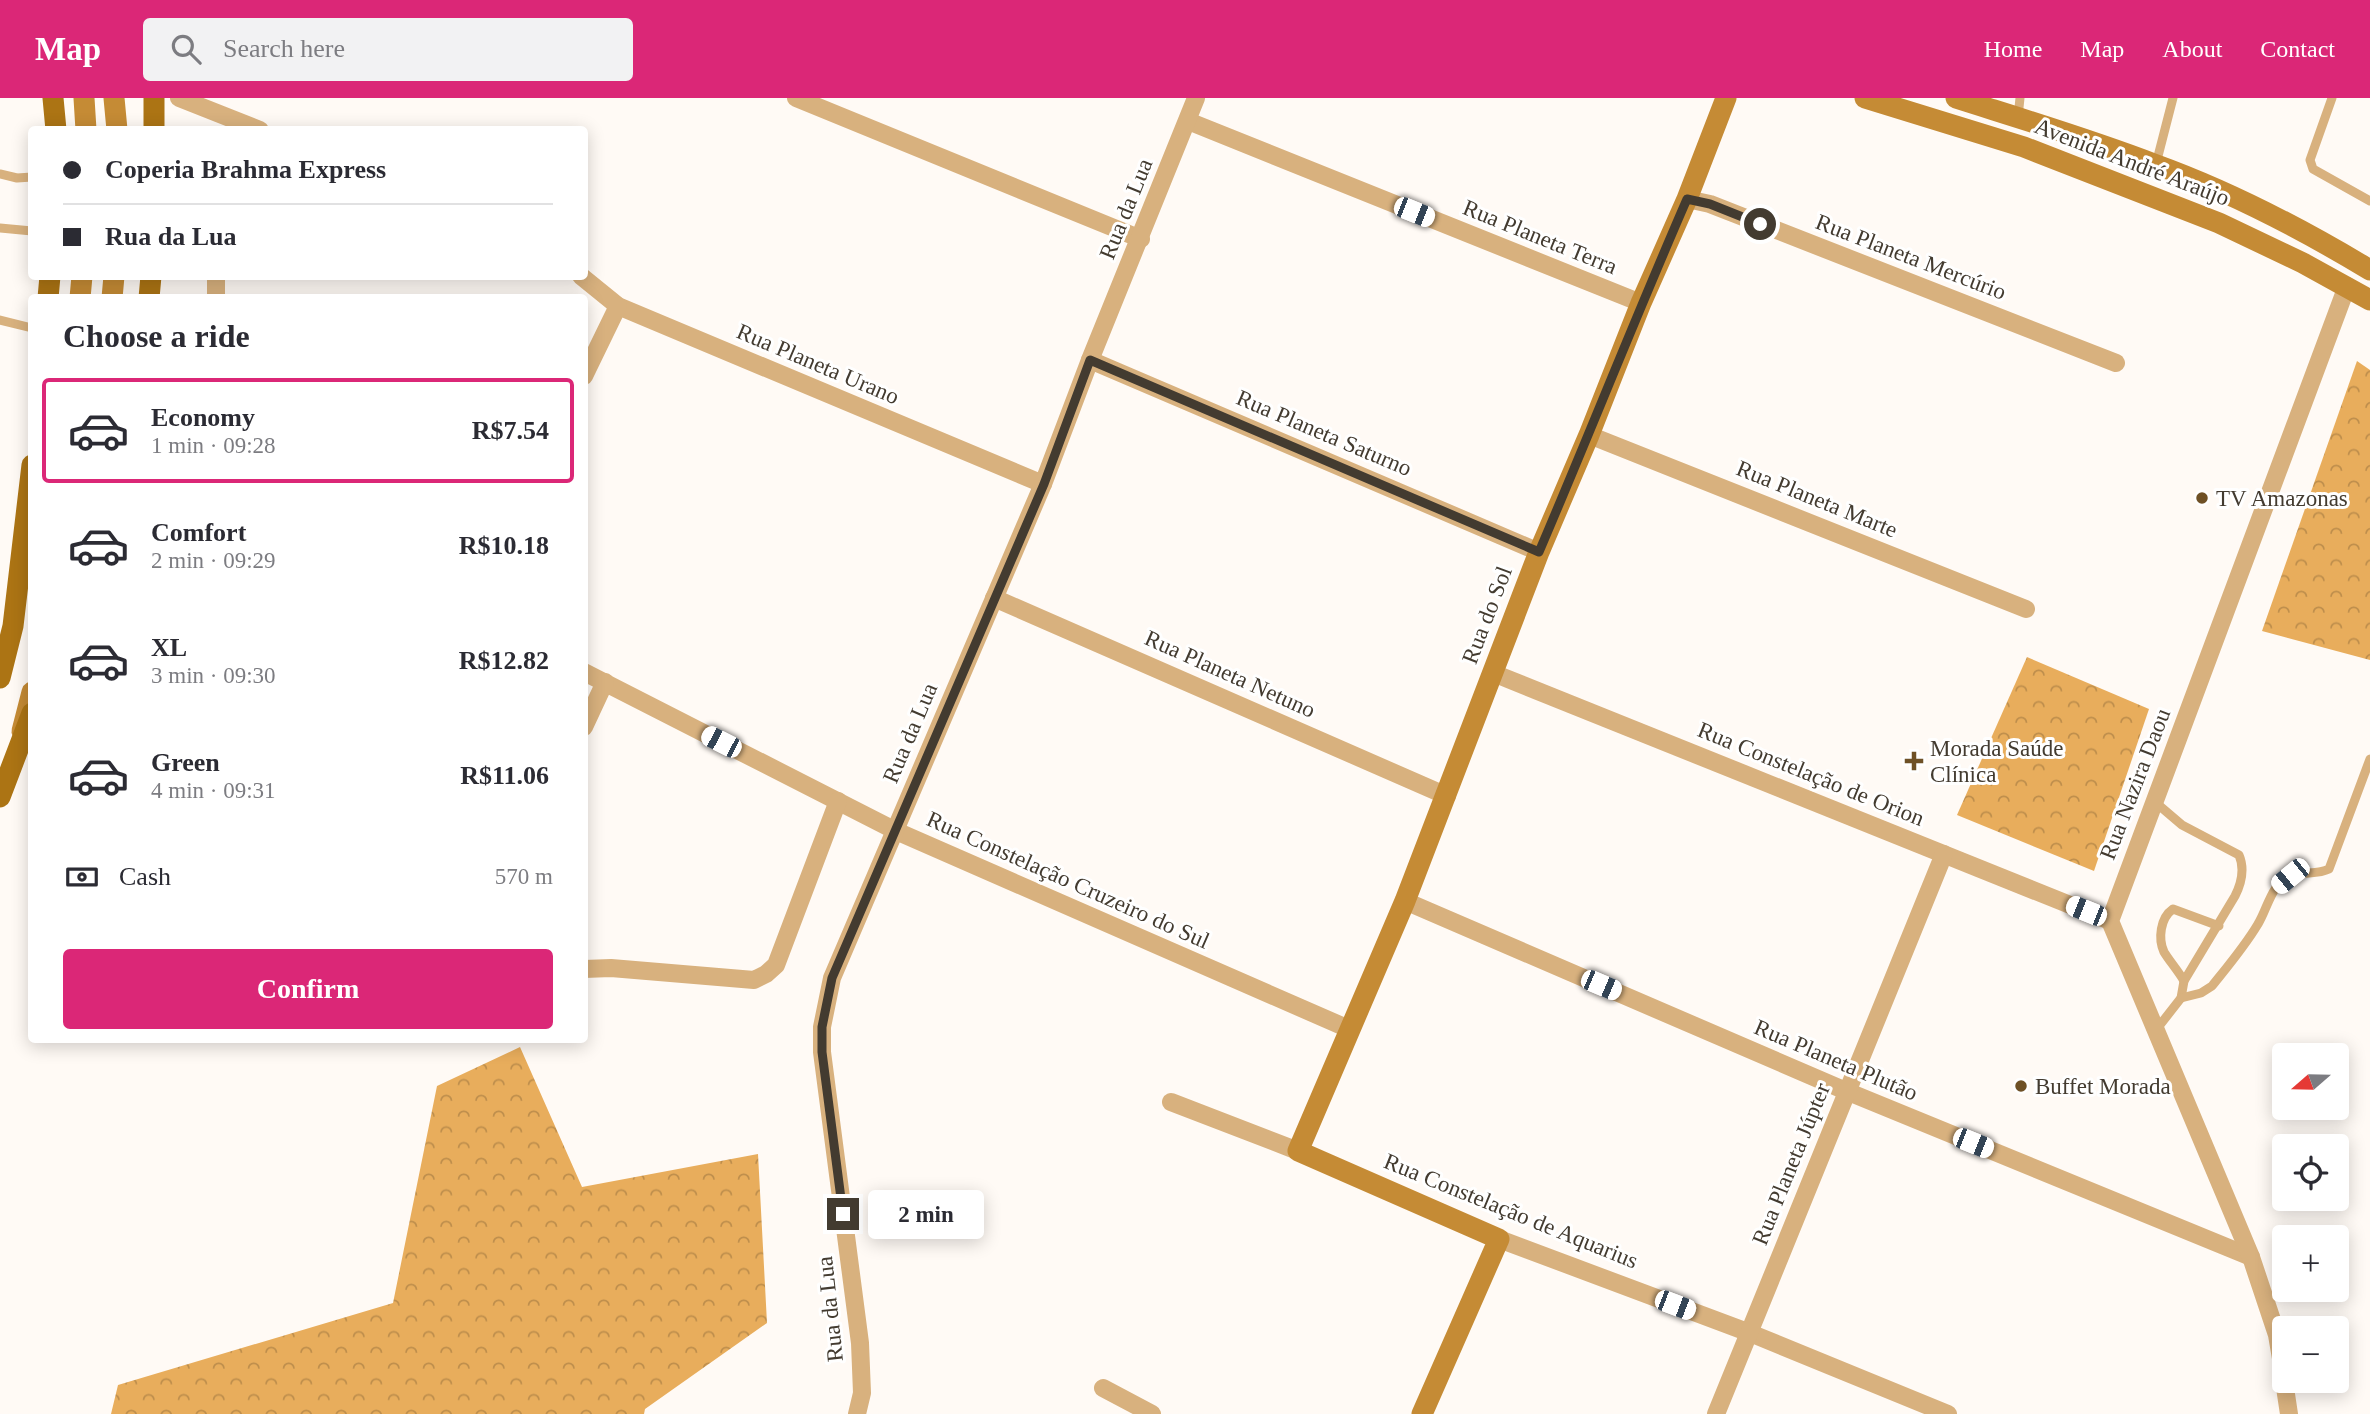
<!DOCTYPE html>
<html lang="en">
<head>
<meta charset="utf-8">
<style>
  body { margin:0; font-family:"Times New Roman",serif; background:#f2f2f3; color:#2b2b33; height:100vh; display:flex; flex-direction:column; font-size:26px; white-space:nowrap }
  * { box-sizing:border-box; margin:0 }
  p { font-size:23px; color:#7c7c81 }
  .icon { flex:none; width:38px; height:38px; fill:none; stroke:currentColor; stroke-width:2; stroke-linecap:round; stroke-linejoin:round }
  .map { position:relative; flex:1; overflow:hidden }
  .details { position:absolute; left:28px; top:196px; width:560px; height:749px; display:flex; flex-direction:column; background:#fff; border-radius:7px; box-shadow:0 4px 18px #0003 }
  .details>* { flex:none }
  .banner { position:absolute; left:28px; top:28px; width:560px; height:154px; border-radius:7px; box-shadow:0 4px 18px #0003; display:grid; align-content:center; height:154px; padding:0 35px; background:#fff }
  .needle { width:46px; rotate:250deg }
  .fabs { position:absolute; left:2272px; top:945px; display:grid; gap:14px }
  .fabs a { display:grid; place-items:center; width:77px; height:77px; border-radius:7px; background:#fff; box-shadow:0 4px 18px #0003; font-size:35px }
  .end { position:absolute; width:32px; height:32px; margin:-16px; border:9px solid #433b30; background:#fff; box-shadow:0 0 0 4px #fff }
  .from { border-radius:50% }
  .bubble { position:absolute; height:49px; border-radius:7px; background:#fff; box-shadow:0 4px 18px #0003; font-size:23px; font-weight:600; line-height:49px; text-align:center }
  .car { position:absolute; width:21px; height:42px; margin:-21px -10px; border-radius:9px; box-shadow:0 0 5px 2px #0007; background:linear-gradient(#fff 24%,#345 0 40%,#fff 0 76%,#345 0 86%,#fff 0) }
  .banner b { display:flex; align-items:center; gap:24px; height:66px; font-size:26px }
  .banner b+b { border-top:2px solid #e1e1e2 }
  .banner i { width:18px; height:18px; background:#2b2b33 }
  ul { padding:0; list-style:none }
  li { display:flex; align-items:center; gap:21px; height:105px; margin:0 14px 10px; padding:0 21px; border:4px solid transparent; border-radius:7px }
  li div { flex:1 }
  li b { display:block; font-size:26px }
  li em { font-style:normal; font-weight:600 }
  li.active { border-color:#db2777 }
  li>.icon { width:63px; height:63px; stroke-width:1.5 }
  h2 { padding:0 35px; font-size:32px; line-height:84px }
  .pay { display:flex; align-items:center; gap:18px; height:77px; padding:0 35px; font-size:26px }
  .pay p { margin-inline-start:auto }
  .cta { display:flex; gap:14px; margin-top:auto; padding:14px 35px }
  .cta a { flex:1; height:80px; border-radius:7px; background:#db2777; color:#fff; font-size:28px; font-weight:600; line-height:80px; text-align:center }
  header { display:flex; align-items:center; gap:42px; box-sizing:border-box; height:98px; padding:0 35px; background:#db2777; color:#fff }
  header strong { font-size:33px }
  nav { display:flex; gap:38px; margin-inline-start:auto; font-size:24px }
  .search { width:490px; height:63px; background:#f2f2f3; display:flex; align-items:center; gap:18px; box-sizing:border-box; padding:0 24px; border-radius:7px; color:#7c7c81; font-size:26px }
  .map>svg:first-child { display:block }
  .forest { fill:url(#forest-crowns) }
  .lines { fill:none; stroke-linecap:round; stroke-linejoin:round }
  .lane { stroke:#d8b17e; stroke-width:9 }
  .street { stroke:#d8b17e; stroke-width:18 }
  .secondary { stroke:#c58b35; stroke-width:21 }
  .primary { stroke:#ac7414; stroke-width:21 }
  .route { stroke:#433b30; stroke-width:9 }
  .poi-dot { fill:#6e5025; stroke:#fff; stroke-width:2.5 }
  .labels { text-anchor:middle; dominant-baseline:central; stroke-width:6; stroke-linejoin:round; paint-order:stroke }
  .street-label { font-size:23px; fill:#433b30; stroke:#fff }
  .poi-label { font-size:23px; fill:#433b30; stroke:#fff; text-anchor:start }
</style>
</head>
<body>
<header>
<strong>Map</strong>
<div class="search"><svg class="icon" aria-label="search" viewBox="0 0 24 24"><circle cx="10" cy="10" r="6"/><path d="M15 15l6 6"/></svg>Search here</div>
<nav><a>Home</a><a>Map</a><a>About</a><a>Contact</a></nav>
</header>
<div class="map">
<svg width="2370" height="1316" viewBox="0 0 2370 1316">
  <defs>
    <pattern id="forest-crowns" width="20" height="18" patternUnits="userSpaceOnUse" patternTransform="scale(1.75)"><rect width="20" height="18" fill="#e8ad5c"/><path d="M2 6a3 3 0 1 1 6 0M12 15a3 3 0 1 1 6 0" fill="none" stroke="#be8e4c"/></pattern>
  </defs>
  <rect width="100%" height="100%" fill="#fffaf5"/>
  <g class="forest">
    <path d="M2357 263 2370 272V562L2262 533Z"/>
    <path d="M2027 559 2149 611 2094 773 1957 717Z"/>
    <path d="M520 949 582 1089 758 1056 767 1225 645 1311 644 1316H111L118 1287 393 1205 437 988Z"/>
  </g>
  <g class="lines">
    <g class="lane">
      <path d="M2332 0 2310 62 2313 71 2370 103"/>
      <path d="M2018 19 2020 0"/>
      <path d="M2156 66 2173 0"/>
      <path d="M0 76 17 80 32 79"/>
      <path d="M0 130 32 133"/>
      <path d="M0 222 32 230"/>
      <path d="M2155 704 2182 727 2239 757C2245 771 2242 784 2235 798L2184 883 2181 900 2156 932"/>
      <path d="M2184 883C2179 874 2168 861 2164 854 2158 841 2160 820 2173 811L2219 828"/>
      <path d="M2181 900 2201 895 2212 888C2228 868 2245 848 2258 826 2268 810 2271 785 2291 778 2304 773 2317 777 2329 771L2370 661"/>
    </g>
    <g class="street">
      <path d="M179 0 260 32"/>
      <path d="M796 0 1141 141"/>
      <path d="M1188 23 1641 205"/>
      <path d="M1687 101 1710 106 2116 265"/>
      <path d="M216 178V200"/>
      <path d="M581 178 618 208 1043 386"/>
      <path d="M1090 262 1539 454"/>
      <path d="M584 278 618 208"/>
      <path d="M1589 337 2026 511"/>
      <path d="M994 500 1447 698"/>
      <path d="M584 574 896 733 1349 931"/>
      <path d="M1493 575 2110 823"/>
      <path d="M584 629 605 584"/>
      <path d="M1405 803 1846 993 2251 1159"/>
      <path d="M584 871 611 870 754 882 766 876 776 867 838 703"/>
      <path d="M1171 1004 1298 1053"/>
      <path d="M1499 1141 1750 1235 1948 1316"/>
      <path d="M2284 1278 2277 1237 2251 1159 2110 823 2347 188"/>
      <path d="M2284 1283 2289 1316"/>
      <path d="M1103 1290 1152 1316"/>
      <path d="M857 1316 862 1295 860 1245 822 954V929L832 880 1043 386 1090 262 1196 0"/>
      <path d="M1716 1316 1944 756"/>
    </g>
    <g class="secondary">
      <path d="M84 0 86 32"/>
      <path d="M114 0 117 32"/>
      <path d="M1865 0 2024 49 2219 125 2303 165 2370 202"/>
      <path d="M1956 0C2022 21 2089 41 2154 66 2229 93 2302 131 2370 172"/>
      <path d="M80 200 82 178"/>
      <path d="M112 200 114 178"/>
      <path d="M22 633 32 594"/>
      <path d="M1422 1316 1499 1141 1298 1053 1405 803 1539 454 1589 337 1641 205 1687 101 1726 0"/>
    </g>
    <g class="primary">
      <path d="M53 0 56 32"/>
      <path d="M154 32V0"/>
      <path d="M48 200 50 178"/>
      <path d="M149 200 151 178"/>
      <path d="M0 580 13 528 32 367"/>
      <path d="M0 699 32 615"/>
    </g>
  </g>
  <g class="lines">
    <path class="route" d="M843 1116 822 954V929L832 880 1044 386 1090 262 1539 454C1589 337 1636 218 1687 101L1710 106 1760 126"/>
  </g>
  <g class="poi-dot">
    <circle cx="2202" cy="400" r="7"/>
    <path d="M1910.5 652.5h7v7h7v7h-7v7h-7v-7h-7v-7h7z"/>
    <circle cx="2021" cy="988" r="7"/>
  </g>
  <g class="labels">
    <g class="street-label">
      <text transform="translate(2132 64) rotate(21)">Avenida André Araújo</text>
      <text transform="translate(1126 111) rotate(-68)">Rua da Lua</text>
      <text transform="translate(1540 139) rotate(22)">Rua Planeta Terra</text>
      <text transform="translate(1911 159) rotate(21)">Rua Planeta Mercúrio</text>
      <text transform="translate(818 266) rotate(23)">Rua Planeta Urano</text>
      <text transform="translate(1324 335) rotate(23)">Rua Planeta Saturno</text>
      <text transform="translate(1817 401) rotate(22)">Rua Planeta Marte</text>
      <text transform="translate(1487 517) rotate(-69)">Rua do Sol</text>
      <text transform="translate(1230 576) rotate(24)">Rua Planeta Netuno</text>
      <text transform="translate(910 635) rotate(-67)">Rua da Lua</text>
      <text transform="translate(1811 676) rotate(22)">Rua Constelação de Orion</text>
      <text transform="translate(2135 686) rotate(-69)">Rua Nazira Daou</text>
      <text transform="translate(1068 782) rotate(24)">Rua Constelação Cruzeiro do Sul</text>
      <text transform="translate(1836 962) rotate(23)">Rua Planeta Plutão</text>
      <text transform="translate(1791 1066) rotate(-68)">Rua Planeta Júpter</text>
      <text transform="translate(1511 1113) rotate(22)">Rua Constelação de Aquarius</text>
      <text transform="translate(830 1211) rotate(-96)">Rua da Lua</text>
    </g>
    <g class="poi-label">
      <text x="2216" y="400">TV Amazonas</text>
      <text x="1930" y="650">Morada Saúde<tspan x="1930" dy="26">Clínica</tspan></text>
      <text x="2035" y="988">Buffet Morada</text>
    </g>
  </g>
</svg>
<div class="fabs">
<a><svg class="needle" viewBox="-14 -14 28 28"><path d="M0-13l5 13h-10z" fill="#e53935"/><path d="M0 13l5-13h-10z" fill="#7c7c81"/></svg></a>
<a><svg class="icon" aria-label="locate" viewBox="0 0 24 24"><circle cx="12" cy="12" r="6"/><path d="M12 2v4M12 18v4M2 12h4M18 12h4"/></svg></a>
<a>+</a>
<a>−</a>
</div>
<i class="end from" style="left:1760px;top:126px"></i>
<i class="end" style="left:843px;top:1116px"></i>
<div class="bubble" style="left:868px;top:1092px;width:116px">2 min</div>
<i class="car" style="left:1414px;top:114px;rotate:112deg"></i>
<i class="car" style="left:721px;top:644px;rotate:297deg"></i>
<i class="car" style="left:2290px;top:778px;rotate:231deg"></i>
<i class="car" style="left:2086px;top:813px;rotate:292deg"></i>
<i class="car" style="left:1601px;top:887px;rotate:113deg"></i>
<i class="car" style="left:1973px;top:1045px;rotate:112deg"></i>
<i class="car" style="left:1675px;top:1207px;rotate:111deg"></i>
<div class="banner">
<b><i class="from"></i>Coperia Brahma Express</b>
<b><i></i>Rua da Lua</b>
</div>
<section class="details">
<h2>Choose a ride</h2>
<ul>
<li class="active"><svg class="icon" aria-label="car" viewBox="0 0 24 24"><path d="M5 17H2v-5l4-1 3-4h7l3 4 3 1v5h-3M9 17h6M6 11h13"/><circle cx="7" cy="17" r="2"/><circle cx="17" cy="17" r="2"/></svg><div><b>Economy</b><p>1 min · 09:28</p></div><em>R$7.54</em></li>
<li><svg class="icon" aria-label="car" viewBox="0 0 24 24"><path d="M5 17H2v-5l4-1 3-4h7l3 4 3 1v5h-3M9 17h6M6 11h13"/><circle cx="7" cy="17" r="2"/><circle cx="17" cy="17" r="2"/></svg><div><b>Comfort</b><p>2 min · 09:29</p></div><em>R$10.18</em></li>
<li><svg class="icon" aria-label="car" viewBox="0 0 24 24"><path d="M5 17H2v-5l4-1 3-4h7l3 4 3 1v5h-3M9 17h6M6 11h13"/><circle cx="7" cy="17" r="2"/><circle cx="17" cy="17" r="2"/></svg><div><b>XL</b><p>3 min · 09:30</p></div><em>R$12.82</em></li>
<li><svg class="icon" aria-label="car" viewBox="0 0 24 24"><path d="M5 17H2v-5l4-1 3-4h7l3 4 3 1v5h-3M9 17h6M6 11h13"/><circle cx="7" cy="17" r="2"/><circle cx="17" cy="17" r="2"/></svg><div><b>Green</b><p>4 min · 09:31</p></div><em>R$11.06</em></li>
</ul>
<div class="pay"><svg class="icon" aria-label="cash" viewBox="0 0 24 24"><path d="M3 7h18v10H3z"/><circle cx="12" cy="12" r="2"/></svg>Cash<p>570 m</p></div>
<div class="cta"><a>Confirm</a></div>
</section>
</div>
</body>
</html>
